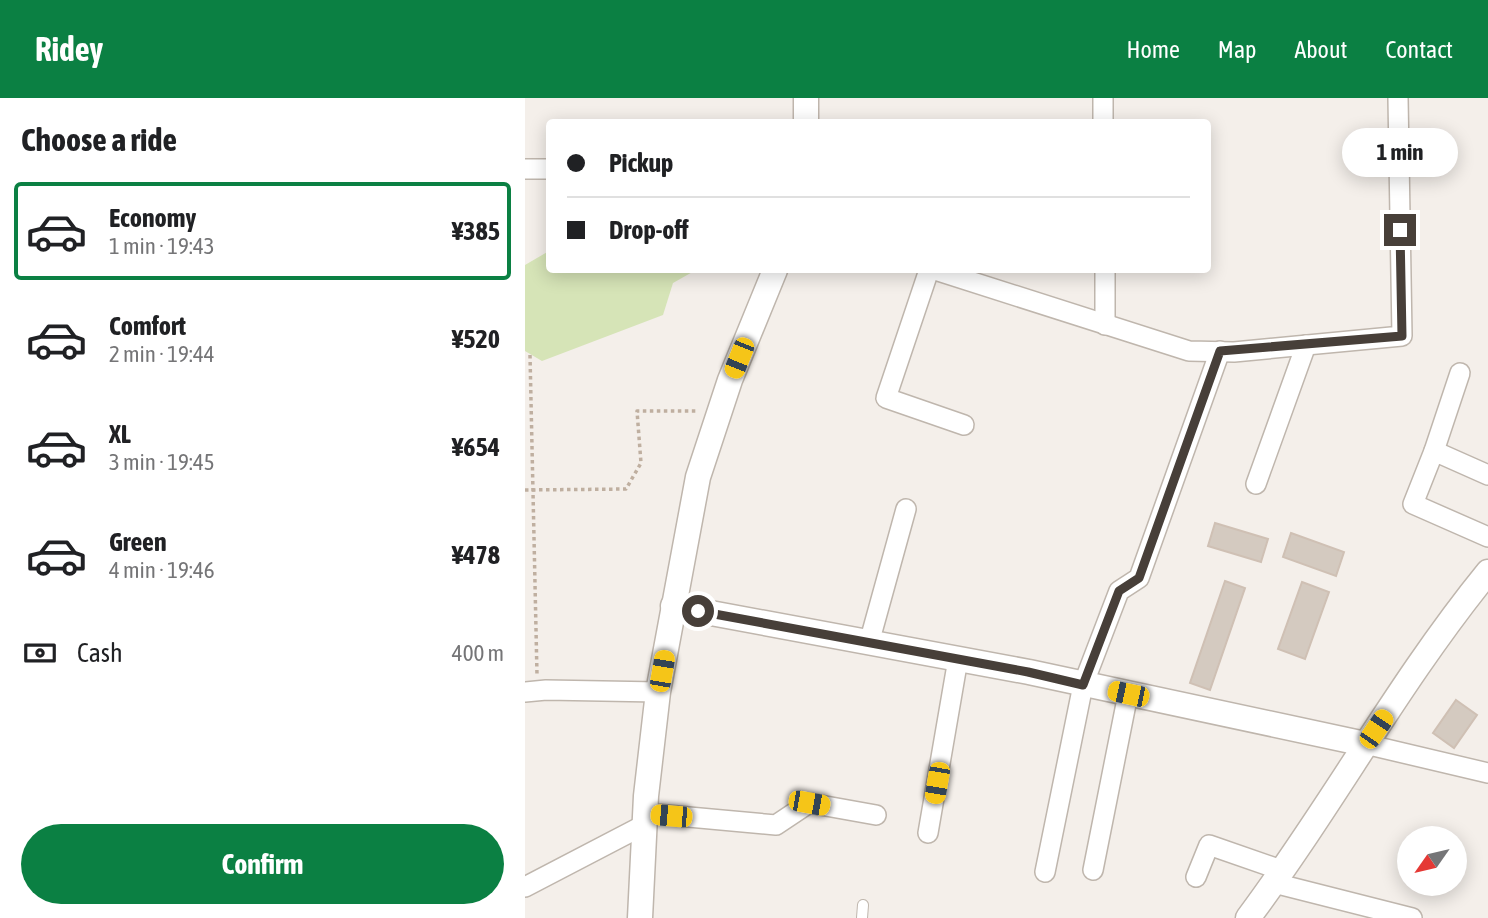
<!DOCTYPE html>
<html lang="en">
<head>
<meta charset="utf-8">
<style>
  body { margin:0; font-family:"Asap Condensed",sans-serif; background:#f6f6f6; color:#202124; height:100vh; display:flex; flex-direction:column; font-size:26px; white-space:nowrap }
  * { box-sizing:border-box; margin:0 }
  p { font-size:23px; color:#757577 }
  .icon { flex:none; width:38px; height:38px; fill:none; stroke:currentColor; stroke-width:2; stroke-linecap:round; stroke-linejoin:round }
  .map { position:relative; flex:1; overflow:hidden }
  .details { display:flex; flex-direction:column; background:#fff; width:525px }
  .details>* { flex:none }
  .guide { position:absolute; left:21px; top:21px; width:665px; height:154px; border-radius:7px; box-shadow:0 4px 18px #0003; display:grid; align-content:center; height:154px; padding:0 21px; background:#fff }
  .needle { width:46px; rotate:236deg }
  .buttons { position:absolute; left:872px; top:728px; display:grid; gap:14px }
  .buttons a { display:grid; place-items:center; width:70px; height:70px; border-radius:50%; background:#fff; box-shadow:0 4px 18px #0003; font-size:35px }
  .end { position:absolute; width:32px; height:32px; margin:-16px; border:9px solid #473f39; background:#fff; box-shadow:0 0 0 4px #fff }
  .from { border-radius:50% }
  .bubble { position:absolute; height:49px; border-radius:24px; background:#fff; box-shadow:0 4px 18px #0003; font-size:23px; font-weight:700; line-height:49px; text-align:center }
  .car { position:absolute; width:21px; height:42px; margin:-21px -10px; border-radius:9px; box-shadow:0 0 5px 2px #0007; background:linear-gradient(#f5c518 24%,#345 0 40%,#f5c518 0 76%,#345 0 86%,#f5c518 0) }
  .guide b { display:flex; align-items:center; gap:24px; height:66px; font-size:26px }
  .guide b+b { border-top:2px solid #e0e0e0 }
  .guide i { width:18px; height:18px; background:#202124 }
  ul { padding:0; list-style:none }
  li { display:flex; align-items:center; gap:21px; height:98px; margin:0 14px 10px; padding:0 7px; border:4px solid transparent; border-radius:7px }
  li div { flex:1 }
  li b { display:block; font-size:26px }
  li em { font-style:normal; font-weight:700 }
  li.selected { border-color:#0b8043 }
  li>.icon { width:63px; height:63px; stroke-width:1.5 }
  h2 { padding:0 21px; font-size:32px; line-height:84px }
  .pay { display:flex; align-items:center; gap:18px; height:77px; padding:0 21px; font-size:26px }
  .pay p { margin-inline-start:auto }
  .action { display:flex; gap:14px; margin-top:auto; padding:14px 21px }
  .action a { flex:1; height:80px; border-radius:42px; background:#0b8043; color:#fff; font-size:28px; font-weight:700; line-height:80px; text-align:center }
  header { display:flex; align-items:center; gap:42px; box-sizing:border-box; height:98px; padding:0 35px; background:#0b8043; color:#fff }
  header strong { font-size:33px }
  nav { display:flex; gap:38px; margin-inline-start:auto; font-size:24px }
  main { display:flex; flex:1; min-height:0 }
  .map>svg:first-child { display:block }
  .green { fill:#d6e4b7 }
  .building { fill:#d4cac0; stroke:#cfc0b4; stroke-width:2 }
  .lines { fill:none; stroke-linecap:round; stroke-linejoin:round }
  .service-casing { stroke:#bfb6ad; stroke-width:12 }
  .minor-casing { stroke:#bfb6ad; stroke-width:22 }
  .tertiary-casing { stroke:#bfb6ad; stroke-width:27 }
  .path { stroke:#bfafa0; stroke-width:3.5; stroke-dasharray:3.5 3.5; stroke-linecap:butt }
  .service { stroke:#fff; stroke-width:10 }
  .minor { stroke:#fff; stroke-width:19 }
  .tertiary { stroke:#fff; stroke-width:24 }
  .route { stroke:#473f39; stroke-width:9 }
</style>
</head>
<body>
<header>
<strong>Ridey</strong>
<nav><a>Home</a><a>Map</a><a>About</a><a>Contact</a></nav>
</header>
<main>
<section class="details">
<h2>Choose a ride</h2>
<ul>
<li class="selected"><svg class="icon" aria-label="car" viewBox="0 0 24 24"><path d="M5 17H2v-5l4-1 3-4h7l3 4 3 1v5h-3M9 17h6M6 11h13"/><circle cx="7" cy="17" r="2"/><circle cx="17" cy="17" r="2"/></svg><div><b>Economy</b><p>1 min · 19:43</p></div><em>¥385</em></li>
<li><svg class="icon" aria-label="car" viewBox="0 0 24 24"><path d="M5 17H2v-5l4-1 3-4h7l3 4 3 1v5h-3M9 17h6M6 11h13"/><circle cx="7" cy="17" r="2"/><circle cx="17" cy="17" r="2"/></svg><div><b>Comfort</b><p>2 min · 19:44</p></div><em>¥520</em></li>
<li><svg class="icon" aria-label="car" viewBox="0 0 24 24"><path d="M5 17H2v-5l4-1 3-4h7l3 4 3 1v5h-3M9 17h6M6 11h13"/><circle cx="7" cy="17" r="2"/><circle cx="17" cy="17" r="2"/></svg><div><b>XL</b><p>3 min · 19:45</p></div><em>¥654</em></li>
<li><svg class="icon" aria-label="car" viewBox="0 0 24 24"><path d="M5 17H2v-5l4-1 3-4h7l3 4 3 1v5h-3M9 17h6M6 11h13"/><circle cx="7" cy="17" r="2"/><circle cx="17" cy="17" r="2"/></svg><div><b>Green</b><p>4 min · 19:46</p></div><em>¥478</em></li>
</ul>
<div class="pay"><svg class="icon" aria-label="cash" viewBox="0 0 24 24"><path d="M3 7h18v10H3z"/><circle cx="12" cy="12" r="2"/></svg>Cash<p>400 m</p></div>
<div class="action"><a>Confirm</a></div>
</section>
<div class="map">
<svg width="963" height="820" viewBox="0 0 963 820">
  <rect width="100%" height="100%" fill="#f4efea"/>
  <path class="green" d="M24 153V172H171L148 185 138 217 17 263 0 253V167Z"/>
  <g class="building">
    <path d="M690 425 743 441 736 464 683 448Z"/>
    <path d="M766 435 819 454 811 478 758 459Z"/>
    <path d="M700 483 720 490 685 592 665 585Z"/>
    <path d="M777 484 804 494 780 561 753 551Z"/>
    <path d="M931 602 952 617 929 650 908 635Z"/>
  </g>
  <g class="lines">
    <g class="service-casing">
      <path id="service" d="M337 820 338 807"/>
    </g>
    <g class="minor-casing">
      <g id="minor">
        <path d="M578 0V24"/>
        <path d="M0 71H24"/>
        <path d="M404 172 361 300 439 327"/>
        <path d="M410 172 664 253 709 254 877 238 873 0"/>
        <path d="M580 172V227"/>
        <path d="M909 353 935 275"/>
        <path d="M963 377 909 353 888 406 963 439"/>
        <path d="M731 386 781 247"/>
        <path d="M344 545 381 411"/>
        <path d="M0 594 21 592 133 594"/>
        <path d="M840 646 963 675"/>
        <path d="M120 715 251 727 284 705 351 717"/>
        <path d="M403 735 433 561"/>
        <path d="M568 772 603 596"/>
        <path d="M520 774 558 587 594 493 614 480 695 253"/>
        <path d="M671 779 684 747 759 773"/>
        <path d="M749 785 887 820"/>
        <path d="M0 789 119 727"/>
      </g>
    </g>
    <g class="tertiary-casing">
      <g id="tertiary">
        <path d="M281 24V0"/>
        <path d="M148 508 504 574 840 646"/>
        <path d="M115 820 121 698 133 594 173 379 205 282 250 172"/>
        <path d="M723 820C807 708 874 583 963 474"/>
      </g>
    </g>
    <g class="path">
      <path d="M5 257 12 577"/>
      <path d="M0 392 101 391 116 365 112 313H173"/>
    </g>
    <use href="#service" class="service"/>
    <use href="#minor" class="minor"/>
    <use href="#tertiary" class="tertiary"/>
  </g>
  <g class="lines">
    <path class="route" d="M173 513 503 574 558 587 594 493 614 480 695 253 877 238 875 132"/>
  </g>
</svg>
<div class="buttons">
<a><svg class="needle" viewBox="-14 -14 28 28"><path d="M0-13l5 13h-10z" fill="#e53935"/><path d="M0 13l5-13h-10z" fill="#757577"/></svg></a>
</div>
<i class="end from" style="left:173px;top:513px"></i>
<i class="end" style="left:875px;top:132px"></i>
<div class="bubble" style="left:817px;top:30px;width:116px">1 min</div>
<i class="car" style="left:214px;top:260px;rotate:202deg"></i>
<i class="car" style="left:137px;top:573px;rotate:10deg"></i>
<i class="car" style="left:603px;top:596px;rotate:282deg"></i>
<i class="car" style="left:851px;top:631px;rotate:34deg"></i>
<i class="car" style="left:412px;top:685px;rotate:190deg"></i>
<i class="car" style="left:284px;top:705px;rotate:100deg"></i>
<i class="car" style="left:146px;top:718px;rotate:275deg"></i>
<div class="guide">
<b><i class="from"></i>Pickup</b>
<b><i></i>Drop-off</b>
</div>
</div>
</main>
</body>
</html>
